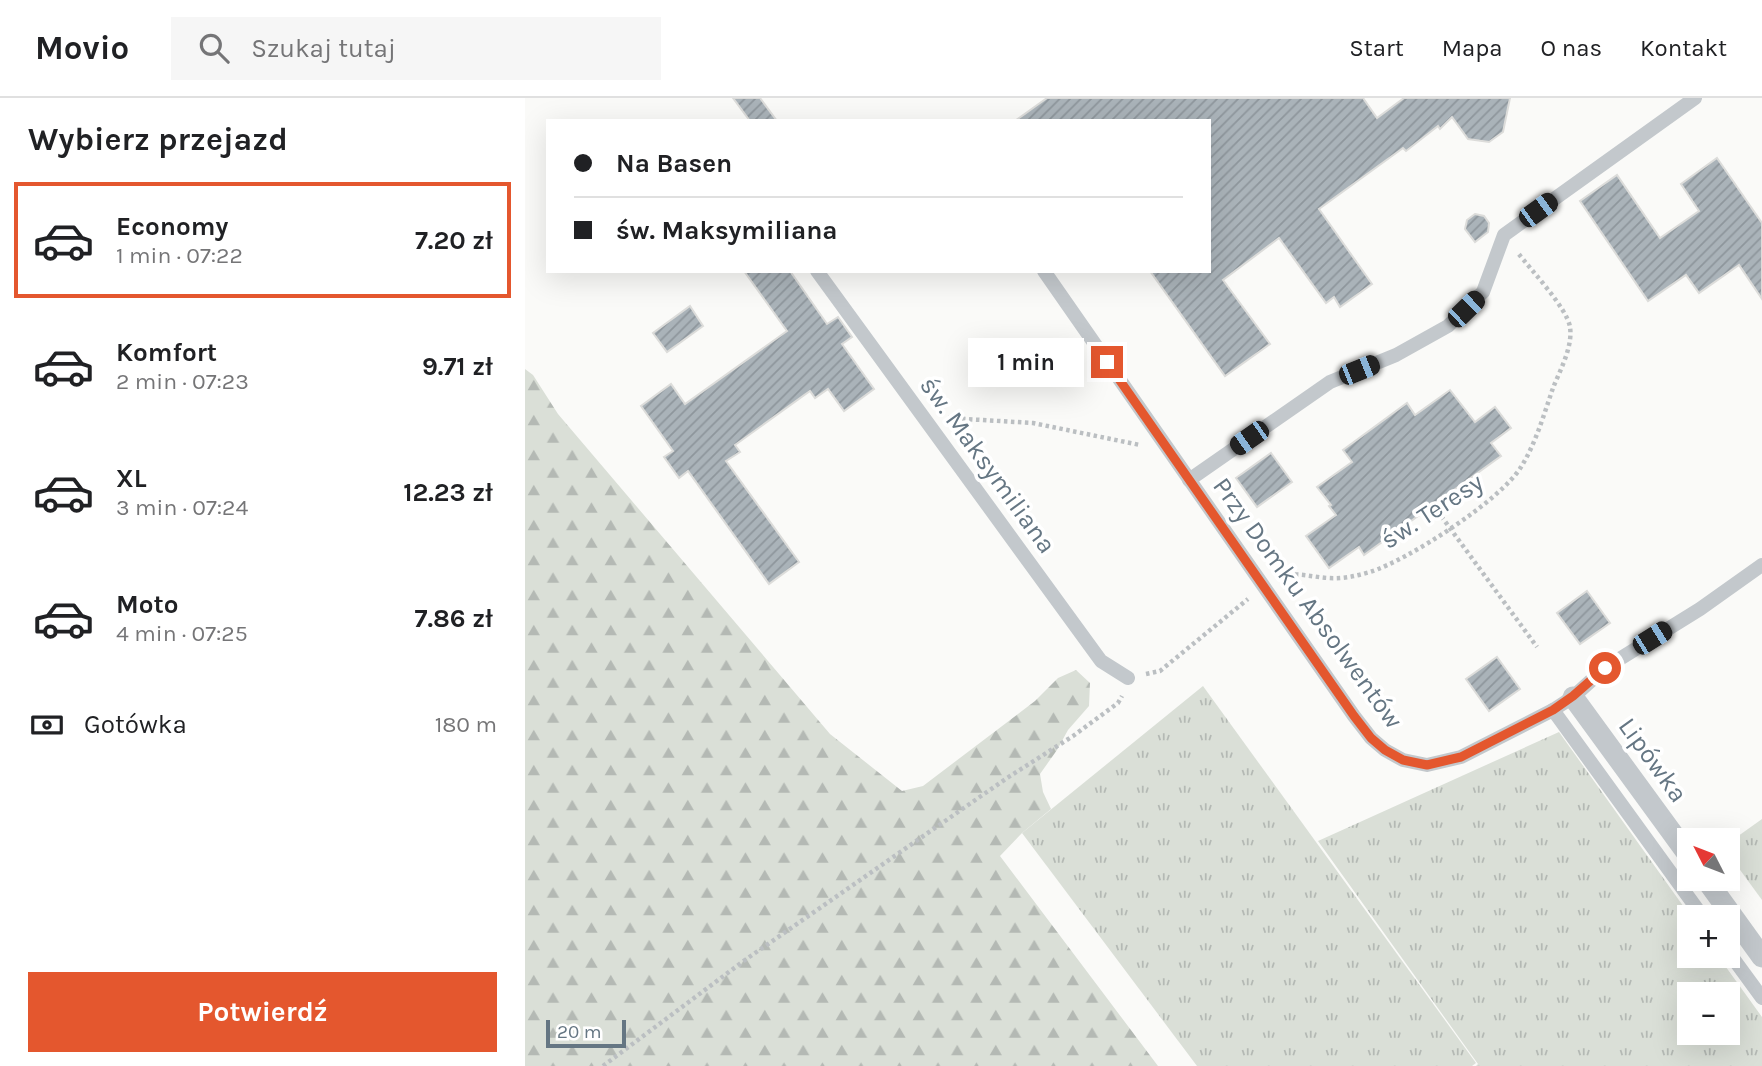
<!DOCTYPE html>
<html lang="pl">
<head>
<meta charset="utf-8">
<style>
  body { margin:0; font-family:Karla,sans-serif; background:#f6f6f6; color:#202124; height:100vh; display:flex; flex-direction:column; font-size:26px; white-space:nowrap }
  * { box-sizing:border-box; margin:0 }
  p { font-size:23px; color:#757577 }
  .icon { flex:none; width:38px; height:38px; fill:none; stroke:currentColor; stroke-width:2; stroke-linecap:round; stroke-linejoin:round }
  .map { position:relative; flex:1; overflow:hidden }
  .drawer { display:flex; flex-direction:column; background:#fff; width:525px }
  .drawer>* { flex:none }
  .top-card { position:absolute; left:21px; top:21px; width:665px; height:154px; border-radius:0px; box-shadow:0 7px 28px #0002; display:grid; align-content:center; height:154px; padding:0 28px; background:#fff }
  .needle { width:46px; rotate:312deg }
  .buttons { position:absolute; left:1152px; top:730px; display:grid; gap:14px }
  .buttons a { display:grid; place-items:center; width:63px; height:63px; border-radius:0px; background:#fff; box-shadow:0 7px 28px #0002; font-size:35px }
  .scale { position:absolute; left:21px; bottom:18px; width:80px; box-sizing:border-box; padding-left:7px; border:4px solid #657683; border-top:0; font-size:19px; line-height:24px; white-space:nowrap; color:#657683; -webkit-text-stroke:5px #fff; paint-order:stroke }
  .end { position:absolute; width:32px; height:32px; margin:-16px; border:9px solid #e4572e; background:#fff; box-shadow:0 0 0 4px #fff }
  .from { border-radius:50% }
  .bubble { position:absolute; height:49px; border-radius:0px; background:#fff; box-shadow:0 7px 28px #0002; font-size:23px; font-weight:700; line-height:49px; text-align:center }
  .car { position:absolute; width:21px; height:42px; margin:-21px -10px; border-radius:9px; box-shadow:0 0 5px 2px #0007; background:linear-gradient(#222 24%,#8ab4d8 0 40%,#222 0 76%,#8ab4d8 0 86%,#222 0) }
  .top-card b { display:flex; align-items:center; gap:24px; height:66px; font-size:26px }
  .top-card b+b { border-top:2px solid #e0e0e0 }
  .top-card i { width:18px; height:18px; background:#202124 }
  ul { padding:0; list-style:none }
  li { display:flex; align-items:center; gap:21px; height:116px; margin:0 14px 10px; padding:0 14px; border:4px solid transparent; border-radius:0px }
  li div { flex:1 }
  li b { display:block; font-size:26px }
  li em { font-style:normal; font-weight:700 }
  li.current { border-color:#e4572e }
  li>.icon { width:63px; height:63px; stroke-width:1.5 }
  h2 { padding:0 28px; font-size:32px; line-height:84px }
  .pay { display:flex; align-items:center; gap:18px; height:77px; padding:0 28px; font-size:26px }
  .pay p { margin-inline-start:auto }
  .cta { display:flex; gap:14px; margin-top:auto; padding:14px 28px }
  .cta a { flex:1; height:80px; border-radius:0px; background:#e4572e; color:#fff; font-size:28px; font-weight:700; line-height:80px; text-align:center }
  header { display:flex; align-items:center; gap:42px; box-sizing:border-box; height:98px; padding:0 35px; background:#fff; border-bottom:2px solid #e0e0e0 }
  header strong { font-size:33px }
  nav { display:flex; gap:38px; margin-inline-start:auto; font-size:24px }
  .search { width:490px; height:63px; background:#f6f6f6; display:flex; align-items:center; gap:18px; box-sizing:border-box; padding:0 24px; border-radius:0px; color:#757577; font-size:26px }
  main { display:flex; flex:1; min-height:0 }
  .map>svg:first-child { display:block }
  .grass { fill:url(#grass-tufts); fill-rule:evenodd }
  .forest { fill:url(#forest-firs) }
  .building { fill:url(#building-hatch); stroke:#dcdcda; stroke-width:2 }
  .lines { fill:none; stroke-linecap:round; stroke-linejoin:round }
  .path { stroke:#bbbfc2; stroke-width:4.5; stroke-dasharray:3.5 3.5; stroke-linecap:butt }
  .service { stroke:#c3c8cc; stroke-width:14 }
  .pedestrian { stroke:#c3c8cc; stroke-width:21 }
  .route { stroke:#e4572e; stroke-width:9 }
  .labels { text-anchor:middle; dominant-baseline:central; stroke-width:7; stroke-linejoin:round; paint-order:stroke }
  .street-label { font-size:26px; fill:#657683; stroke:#fff }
</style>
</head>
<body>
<header>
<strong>Movio</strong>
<div class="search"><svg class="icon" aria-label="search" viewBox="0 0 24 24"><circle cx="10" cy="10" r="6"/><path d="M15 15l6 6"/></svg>Szukaj tutaj</div>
<nav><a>Start</a><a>Mapa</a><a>O nas</a><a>Kontakt</a></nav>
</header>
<main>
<section class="drawer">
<h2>Wybierz przejazd</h2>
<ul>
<li class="current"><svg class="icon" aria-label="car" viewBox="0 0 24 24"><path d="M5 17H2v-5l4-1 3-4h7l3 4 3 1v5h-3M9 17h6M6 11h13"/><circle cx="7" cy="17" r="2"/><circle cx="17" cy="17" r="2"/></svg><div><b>Economy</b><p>1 min · 07:22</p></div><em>7.20 zł</em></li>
<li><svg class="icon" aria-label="car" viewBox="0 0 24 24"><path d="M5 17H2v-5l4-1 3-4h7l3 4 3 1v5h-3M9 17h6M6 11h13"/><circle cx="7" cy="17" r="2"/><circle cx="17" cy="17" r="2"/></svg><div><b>Komfort</b><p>2 min · 07:23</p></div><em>9.71 zł</em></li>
<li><svg class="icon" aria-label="car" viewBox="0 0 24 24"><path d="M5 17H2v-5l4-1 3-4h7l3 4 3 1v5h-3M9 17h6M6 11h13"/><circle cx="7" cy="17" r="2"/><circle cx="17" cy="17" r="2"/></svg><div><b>XL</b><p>3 min · 07:24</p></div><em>12.23 zł</em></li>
<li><svg class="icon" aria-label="car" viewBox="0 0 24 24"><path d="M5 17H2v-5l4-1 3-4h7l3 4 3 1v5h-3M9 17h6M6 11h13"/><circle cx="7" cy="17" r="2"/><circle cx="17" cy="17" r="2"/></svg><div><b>Moto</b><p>4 min · 07:25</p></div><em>7.86 zł</em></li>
</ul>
<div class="pay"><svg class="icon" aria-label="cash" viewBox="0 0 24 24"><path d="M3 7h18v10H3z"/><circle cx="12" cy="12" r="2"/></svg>Gotówka<p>180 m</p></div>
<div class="cta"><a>Potwierdź</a></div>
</section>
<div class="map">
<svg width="1237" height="968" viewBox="0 0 1237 968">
  <defs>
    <pattern id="grass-tufts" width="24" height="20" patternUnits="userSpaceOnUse" patternTransform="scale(1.75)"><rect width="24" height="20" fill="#dadfd7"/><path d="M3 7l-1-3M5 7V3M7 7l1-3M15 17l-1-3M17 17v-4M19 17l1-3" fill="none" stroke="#b4b9b4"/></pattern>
    <pattern id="forest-firs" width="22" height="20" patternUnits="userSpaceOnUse" patternTransform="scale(1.75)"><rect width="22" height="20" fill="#dadfd7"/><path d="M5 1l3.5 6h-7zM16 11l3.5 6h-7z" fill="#b4b9b4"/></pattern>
    <pattern id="building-hatch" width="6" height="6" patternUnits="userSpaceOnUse" patternTransform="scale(1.75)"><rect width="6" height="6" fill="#aab3b9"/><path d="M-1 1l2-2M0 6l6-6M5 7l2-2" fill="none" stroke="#8e969c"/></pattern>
  </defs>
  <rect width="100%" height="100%" fill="#fafaf8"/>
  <g class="grass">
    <path d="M678 588 951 965 947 968H672L497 735Z"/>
    <path d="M1034 634 1166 819H1164V858H1193L1237 919V968H951L953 966 793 743ZM1164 896H1202V934H1164Z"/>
    <path d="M1237 721V802L1202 754V746Z"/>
  </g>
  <path class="forest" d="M0 271 8 277 33 316 305 636 377 693 398 688 510 603 533 580 551 572 565 585 564 608 543 632 532 652 515 676 518 694 526 711 497 735 475 758 633 968H0Z"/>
  <g class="building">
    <path d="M208 0H235L252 23H225Z"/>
    <path d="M522 0H838L852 20 879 0H985L978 34 964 44 943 41 927 19 915 31 913 28 881 53 878 50 794 111 847 186 815 209 809 199 801 205 754 140 698 182 745 246 700 278 625 173H684V23H490Z"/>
    <path d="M1192 60 1237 125V201L1214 167 1174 195 1161 177 1123 203 1055 103 1092 77 1135 140 1174 113 1156 86Z"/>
    <path d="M950 116 959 118 964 125 963 134 950 144 940 131 942 122Z"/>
    <path d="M219 173H265L302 226 313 219 327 239 317 246 349 291 319 313 303 291 290 300 285 293 210 347 215 354 201 363 274 464 244 486 163 373 154 380 139 359 148 353 116 308 146 286 160 306 262 233Z"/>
    <path d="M165 208 178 228 142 254 128 235Z"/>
    <path d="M925 292 950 324 970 309 986 330 966 345 976 358 839 457 834 449 804 470 781 438 811 417 804 408 806 407 792 389 827 364 818 352 882 305 890 317Z"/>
    <path d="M746 355 767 384 732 409 711 380Z"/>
    <path d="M1062 493 1085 525 1055 546 1032 515Z"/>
    <path d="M972 559 995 591 964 613 941 581Z"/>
  </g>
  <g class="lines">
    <g class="path">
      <path d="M423 320 508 325 615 347"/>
      <path d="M908 407 1012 549"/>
      <path d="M756 478C772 474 787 479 803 480 818 481 831 478 845 474 883 462 975 403 996 369 1011 345 1019 316 1028 290 1035 272 1048 249 1045 229 1042 210 1006 172 993 155"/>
      <path d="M621 576 635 573 723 501"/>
      <path d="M78 968 220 862 482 680 548 638 593 605 597 598"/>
    </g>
    <g class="service">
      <path d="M292 173 576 563 603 580"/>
      <path d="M519 173 829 618 846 640 860 652 878 662 902 667 936 659 1028 612 1048 599 1080 570 1175 511 1237 467"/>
      <path d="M664 382 805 284 871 257 923 228 958 194 979 137 1170 0"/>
      <path d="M1028 612 1178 819"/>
      <path d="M1202 852 1237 900"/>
    </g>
    <g class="pedestrian">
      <path d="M1048 599 1164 758"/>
      <path d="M1180 780 1237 859"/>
    </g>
  </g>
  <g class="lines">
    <path class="route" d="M582 264 829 618 846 640 860 652 878 662 902 667 936 659 1028 612 1048 598 1080 570"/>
  </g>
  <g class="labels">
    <g class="street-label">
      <text transform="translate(463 367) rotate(54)">św. Maksymiliana</text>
      <text transform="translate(907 413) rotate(-33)">św. Teresy</text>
      <text transform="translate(783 505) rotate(54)">Przy Domku Absolwentów</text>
      <text transform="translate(1128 662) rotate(54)">Lipówka</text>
    </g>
  </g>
</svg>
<div class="buttons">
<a><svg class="needle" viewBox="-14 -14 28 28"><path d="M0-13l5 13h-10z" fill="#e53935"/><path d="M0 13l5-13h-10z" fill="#757577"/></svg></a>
<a>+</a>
<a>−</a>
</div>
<div class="scale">20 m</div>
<i class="end from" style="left:1080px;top:570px"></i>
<i class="end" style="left:582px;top:264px"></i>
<div class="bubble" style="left:443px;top:240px;width:116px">1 min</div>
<i class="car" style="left:1013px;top:112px;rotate:54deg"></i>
<i class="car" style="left:941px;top:211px;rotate:46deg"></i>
<i class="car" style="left:834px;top:272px;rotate:68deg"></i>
<i class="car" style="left:724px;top:340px;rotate:235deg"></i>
<i class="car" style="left:1127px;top:540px;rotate:58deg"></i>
<div class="top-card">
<b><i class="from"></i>Na Basen</b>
<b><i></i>św. Maksymiliana</b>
</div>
</div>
</main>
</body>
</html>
